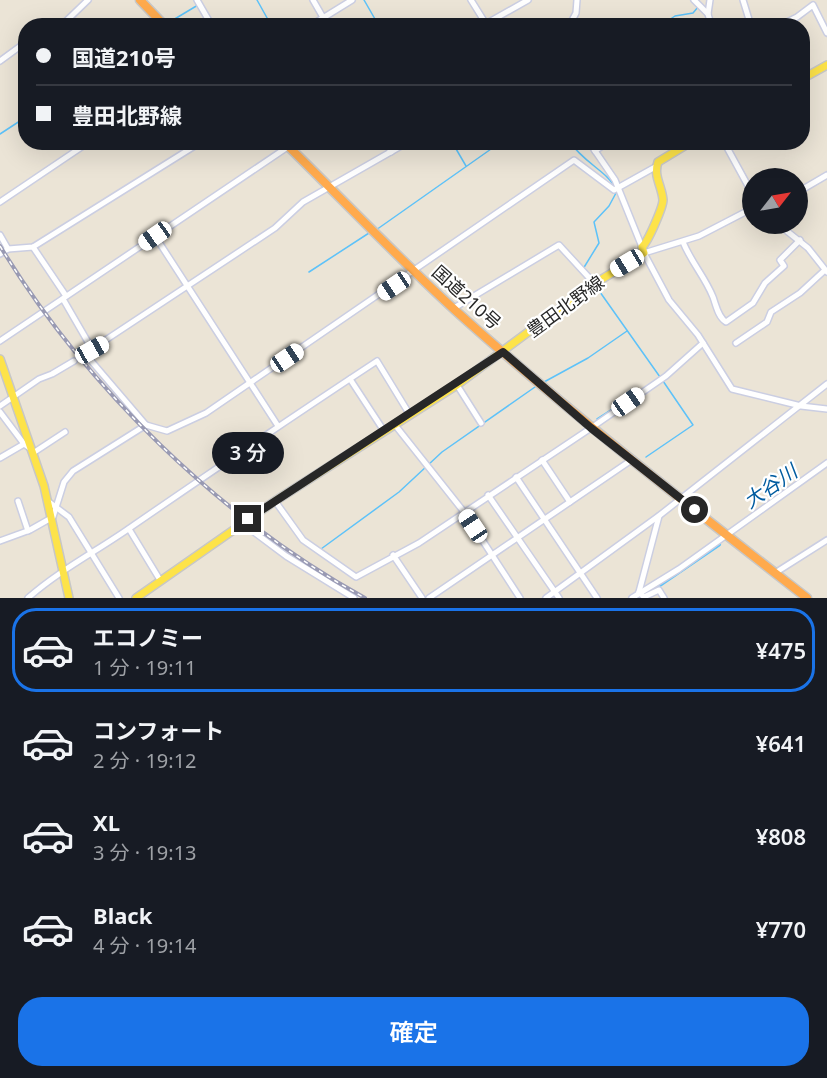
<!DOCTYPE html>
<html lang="ja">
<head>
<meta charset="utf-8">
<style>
  body { margin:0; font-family:"Noto Sans","Noto Sans JP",sans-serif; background:#242831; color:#f1f3f6; height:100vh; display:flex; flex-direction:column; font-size:22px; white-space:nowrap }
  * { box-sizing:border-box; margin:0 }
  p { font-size:20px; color:#9ea1a6 }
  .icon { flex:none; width:33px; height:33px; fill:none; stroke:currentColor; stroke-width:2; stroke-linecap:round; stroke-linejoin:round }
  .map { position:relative; height:598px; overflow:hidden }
  .details { display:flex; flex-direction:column; background:#171b24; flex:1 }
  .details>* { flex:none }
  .hud { position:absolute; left:18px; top:18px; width:792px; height:132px; border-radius:24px; box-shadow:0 6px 24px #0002; display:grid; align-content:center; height:132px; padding:0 18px; background:#171b24 }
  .needle { width:39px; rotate:59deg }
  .controls { position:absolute; left:742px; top:168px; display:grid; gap:12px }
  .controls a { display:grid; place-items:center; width:66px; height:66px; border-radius:50%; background:#171b24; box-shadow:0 6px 24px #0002; font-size:30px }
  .end { position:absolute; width:27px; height:27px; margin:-14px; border:8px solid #272727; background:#fff; box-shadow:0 0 0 3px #fff }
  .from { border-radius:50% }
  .bubble { position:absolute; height:42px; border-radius:21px; background:#171b24; box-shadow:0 6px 24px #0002; font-size:20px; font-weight:600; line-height:42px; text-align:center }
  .car { position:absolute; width:18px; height:36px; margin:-18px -9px; border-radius:8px; box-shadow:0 0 4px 2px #0007; background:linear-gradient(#fff 24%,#345 0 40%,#fff 0 76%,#345 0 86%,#fff 0) }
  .hud b { display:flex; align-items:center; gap:21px; height:57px; font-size:22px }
  .hud b+b { border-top:2px solid #363941 }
  .hud i { width:15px; height:15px; background:#f1f3f6 }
  ul { padding:10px 0 0; list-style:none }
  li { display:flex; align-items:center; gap:18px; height:84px; margin:0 12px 9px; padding:0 6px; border:3px solid transparent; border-radius:24px }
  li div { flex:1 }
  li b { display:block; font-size:22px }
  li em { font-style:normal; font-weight:600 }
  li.current { border-color:#1a73e8 }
  li>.icon { width:54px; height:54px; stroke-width:1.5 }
  .button { display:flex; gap:12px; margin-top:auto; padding:12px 18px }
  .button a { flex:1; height:69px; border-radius:24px; background:#1a73e8; color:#fff; font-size:24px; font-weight:600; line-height:69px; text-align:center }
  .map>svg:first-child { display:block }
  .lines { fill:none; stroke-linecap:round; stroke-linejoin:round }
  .stream { stroke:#5dc2f9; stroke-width:1.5 }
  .river { stroke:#5dc2f9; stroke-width:6 }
  .minor-casing { stroke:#cbcee2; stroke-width:8 }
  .major-casing { stroke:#c7c7c7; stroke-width:10 }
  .highway-casing { stroke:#c7c7c7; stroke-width:11 }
  .minor { stroke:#fff; stroke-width:5 }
  .major { stroke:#fde349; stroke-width:7 }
  .highway { stroke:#ffaa4d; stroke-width:8 }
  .rail-casing { stroke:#999ab3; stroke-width:4 }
  .rail { stroke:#fff; stroke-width:1.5; stroke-dasharray:4.5; stroke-linecap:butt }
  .route { stroke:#272727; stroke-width:8 }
  .labels { text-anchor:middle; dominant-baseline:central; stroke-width:4.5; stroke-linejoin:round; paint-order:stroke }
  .street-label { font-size:18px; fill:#272727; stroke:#fff }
  .water-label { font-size:20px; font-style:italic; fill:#015ca0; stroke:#fff }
</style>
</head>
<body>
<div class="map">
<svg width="827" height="598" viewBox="0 0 827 598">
  <rect width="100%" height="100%" fill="#ebe4d6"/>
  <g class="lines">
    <g class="stream">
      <path d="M257 0 271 25"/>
      <path d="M364 0 379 26"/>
      <path d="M168 23 198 5"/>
      <path d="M660 26 675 16 693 13 698 7"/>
      <path d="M0 134 26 117"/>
      <path d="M452 142 466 166"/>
      <path d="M570 142C583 162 609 173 615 188"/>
      <path d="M376 230 501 142"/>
      <path d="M583 269 599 243 594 222 609 206 616 193"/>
      <path d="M309 272 369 233"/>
      <path d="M595 285 660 377"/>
      <path d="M544 382 588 358 627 331"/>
      <path d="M597 419 625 401"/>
      <path d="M646 457 693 425 663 381"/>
      <path d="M321 549 399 492 442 452 535 387"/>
    </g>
    <path class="river" d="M639 598 718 544"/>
    <g class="minor-casing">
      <g id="minor">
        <path d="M197 0 212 26"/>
        <path d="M313 0 328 26"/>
        <path d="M471 0 486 24"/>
        <path d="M694 0 708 14 710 21 726 26"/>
        <path d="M743 0 751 26"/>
        <path d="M708 14 710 0"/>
        <path d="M61 26 88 0"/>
        <path d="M266 26H270"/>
        <path d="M310 26 352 0"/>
        <path d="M482 26 528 0"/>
        <path d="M569 26 576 13 577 0"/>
        <path d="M779 26 797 17 813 5 827 33"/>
        <path d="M0 61 26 42"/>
        <path d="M386 142 391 152"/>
        <path d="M589 142 615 180 642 247"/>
        <path d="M724 142 753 195"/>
        <path d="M595 151 608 142"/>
        <path d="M798 192 827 175"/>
        <path d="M0 202 89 142"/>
        <path d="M753 208 699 236 644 253 669 300 698 335 732 389 801 406 827 409"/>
        <path d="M778 224 808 248 827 272"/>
        <path d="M0 235 8 249"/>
        <path d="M155 236 278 426"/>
        <path d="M683 242C691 262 705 277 713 297 716 305 718 317 726 322L753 303 765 283 784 266 780 260 800 240"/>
        <path d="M33 247 66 296"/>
        <path d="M0 254 8 249 33 247 201 142"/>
        <path d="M63 299 92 349 87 356 146 425"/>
        <path d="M454 308 559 245 594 283"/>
        <path d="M0 341 295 142"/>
        <path d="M736 343 767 322 771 312 800 293 825 270"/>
        <path d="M92 349 275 228 303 202 408 142"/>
        <path d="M350 379 384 431"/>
        <path d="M457 385 481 423"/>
        <path d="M0 406 39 379 52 374 74 361"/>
        <path d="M0 412 24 444 31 449"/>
        <path d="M395 425 464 512 520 598"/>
        <path d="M33 453 65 432"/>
        <path d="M0 458 24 444"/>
        <path d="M542 460 570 502"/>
        <path d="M516 477 597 598"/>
        <path d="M488 495 559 598"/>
        <path d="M18 501 28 531"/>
        <path d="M275 501 303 540 356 577 419 543 591 428 666 376 703 343"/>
        <path d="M49 502 69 517 119 598"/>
        <path d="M242 523 286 556 354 598"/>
        <path d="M129 529 160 580"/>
        <path d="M0 541 30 530 53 517 64 482 73 471 146 425 167 431 206 413 574 160 614 190 657 166"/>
        <path d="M393 555 422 598"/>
        <path d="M775 573 827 540"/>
        <path d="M639 592 659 516"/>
        <path d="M639 592 644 597 659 590 664 598"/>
        <path d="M28 598C61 569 99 550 134 525 214 470 295 415 377 361L410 415"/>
        <path d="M429 598 633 459"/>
        <path d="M546 598 660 515 827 384"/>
        <path d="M632 598 679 569 827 463"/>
      </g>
    </g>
    <g class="major-casing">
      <g id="major">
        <path d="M802 79 827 65"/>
        <path d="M0 359 44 486 69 598"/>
        <path d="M136 598 275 501 457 385 586 289 644 253 642 247C648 242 663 207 663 200 662 186 653 176 658 162L691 142"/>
      </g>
    </g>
    <g class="highway-casing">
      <g id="highway">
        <path d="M140 0 165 26"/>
        <path d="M284 142C342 199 397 257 456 311 568 412 688 505 807 598"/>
      </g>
    </g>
    <use href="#minor" class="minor"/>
    <use href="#major" class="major"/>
    <use href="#highway" class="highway"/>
    <g class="rail-casing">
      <path id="rail" d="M0 246C86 387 220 518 365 598"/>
    </g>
    <use href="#rail" class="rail"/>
  </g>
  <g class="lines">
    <path class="route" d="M248 519 503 352 591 428 695 510"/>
  </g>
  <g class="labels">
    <g class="street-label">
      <text transform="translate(467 297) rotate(42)">国道210号</text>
      <text transform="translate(565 306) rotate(-36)">豊田北野線</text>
    </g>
    <g class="water-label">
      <text transform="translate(770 486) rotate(-35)">大谷川</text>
    </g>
  </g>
</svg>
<div class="controls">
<a><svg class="needle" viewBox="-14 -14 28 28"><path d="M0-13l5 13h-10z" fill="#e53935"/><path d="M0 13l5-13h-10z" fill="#9ea1a6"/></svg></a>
</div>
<i class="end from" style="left:695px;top:510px"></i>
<i class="end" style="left:248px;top:519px"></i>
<div class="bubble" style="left:212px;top:432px;width:72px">3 分</div>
<i class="car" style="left:155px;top:236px;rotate:235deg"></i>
<i class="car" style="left:627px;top:263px;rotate:239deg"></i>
<i class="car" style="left:394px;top:286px;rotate:236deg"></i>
<i class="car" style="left:92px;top:350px;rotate:61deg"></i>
<i class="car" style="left:287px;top:358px;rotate:56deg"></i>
<i class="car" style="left:628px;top:402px;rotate:55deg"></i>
<i class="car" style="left:473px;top:526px;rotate:326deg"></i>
<div class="hud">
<b><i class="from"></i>国道210号</b>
<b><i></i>豊田北野線</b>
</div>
</div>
<section class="details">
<ul>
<li class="current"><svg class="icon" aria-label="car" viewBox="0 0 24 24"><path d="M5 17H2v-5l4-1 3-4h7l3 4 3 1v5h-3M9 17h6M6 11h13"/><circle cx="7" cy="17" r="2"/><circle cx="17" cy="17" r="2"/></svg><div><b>エコノミー</b><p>1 分 · 19:11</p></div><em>¥475</em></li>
<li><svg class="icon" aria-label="car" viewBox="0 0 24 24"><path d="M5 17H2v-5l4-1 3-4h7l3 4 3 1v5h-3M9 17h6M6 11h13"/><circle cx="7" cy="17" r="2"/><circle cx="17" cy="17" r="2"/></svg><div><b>コンフォート</b><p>2 分 · 19:12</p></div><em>¥641</em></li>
<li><svg class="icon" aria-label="car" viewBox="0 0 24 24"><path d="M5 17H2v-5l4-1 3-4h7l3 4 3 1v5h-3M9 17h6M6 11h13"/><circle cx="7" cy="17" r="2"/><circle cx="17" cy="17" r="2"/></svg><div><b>XL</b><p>3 分 · 19:13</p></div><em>¥808</em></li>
<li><svg class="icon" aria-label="car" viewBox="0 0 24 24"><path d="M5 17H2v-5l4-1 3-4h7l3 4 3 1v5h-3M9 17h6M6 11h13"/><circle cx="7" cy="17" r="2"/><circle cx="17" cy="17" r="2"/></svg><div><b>Black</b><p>4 分 · 19:14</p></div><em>¥770</em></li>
</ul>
<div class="button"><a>確定</a></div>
</section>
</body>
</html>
